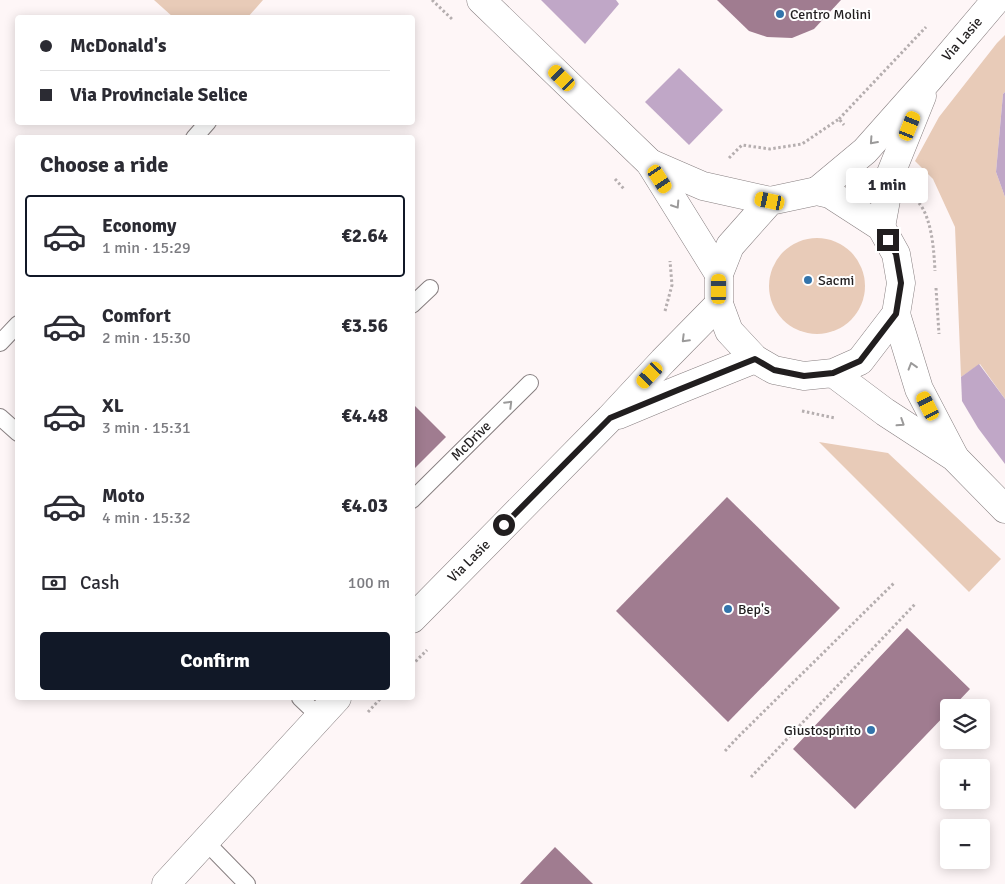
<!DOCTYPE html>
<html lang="en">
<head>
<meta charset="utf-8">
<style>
  body { margin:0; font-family:Signika,sans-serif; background:#f7f7f7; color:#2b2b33; height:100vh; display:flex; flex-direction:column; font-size:19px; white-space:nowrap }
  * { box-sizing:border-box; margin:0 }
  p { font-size:16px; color:#7c7c81 }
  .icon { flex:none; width:28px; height:28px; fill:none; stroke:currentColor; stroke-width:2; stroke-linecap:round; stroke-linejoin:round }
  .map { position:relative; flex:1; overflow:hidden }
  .details { position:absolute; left:15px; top:135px; width:400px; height:565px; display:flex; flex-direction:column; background:#fff; border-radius:5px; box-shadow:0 2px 12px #0003 }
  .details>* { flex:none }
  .guide { position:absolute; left:15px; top:15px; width:400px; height:110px; border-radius:5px; box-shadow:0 2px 12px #0003; display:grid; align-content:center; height:110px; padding:0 25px; background:#fff }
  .fabs { position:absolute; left:940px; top:699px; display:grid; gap:10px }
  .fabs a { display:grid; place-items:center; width:50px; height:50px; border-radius:5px; background:#fff; box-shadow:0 2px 12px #0003; font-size:25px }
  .end { position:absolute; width:22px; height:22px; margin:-11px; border:6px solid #211e1f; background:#fff; box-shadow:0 0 0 2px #fff }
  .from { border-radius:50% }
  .bubble { position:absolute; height:35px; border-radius:5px; background:#fff; box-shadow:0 2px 12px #0003; font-size:16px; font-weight:700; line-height:35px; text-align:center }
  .car { position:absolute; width:15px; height:30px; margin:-15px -8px; border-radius:6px; box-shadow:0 0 4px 1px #0007; background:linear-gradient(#f5c518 24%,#345 0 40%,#f5c518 0 76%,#345 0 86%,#f5c518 0) }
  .guide b { display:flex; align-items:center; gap:18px; height:48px; font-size:19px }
  .guide b+b { border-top:1px solid #e1e1e2 }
  .guide i { width:12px; height:12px; background:#2b2b33 }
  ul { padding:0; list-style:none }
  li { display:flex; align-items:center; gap:15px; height:82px; margin:0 10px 8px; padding:0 15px; border:2px solid transparent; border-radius:5px }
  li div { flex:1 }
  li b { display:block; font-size:19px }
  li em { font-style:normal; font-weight:700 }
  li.current { border-color:#111827 }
  li>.icon { width:45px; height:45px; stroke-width:1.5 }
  h2 { padding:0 25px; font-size:22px; line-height:60px }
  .pay { display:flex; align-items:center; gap:12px; height:55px; padding:0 25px; font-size:19px }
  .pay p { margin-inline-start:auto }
  .primary-button { display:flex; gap:10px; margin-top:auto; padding:10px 25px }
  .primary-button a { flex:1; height:58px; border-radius:5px; background:#111827; color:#fff; font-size:20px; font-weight:700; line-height:58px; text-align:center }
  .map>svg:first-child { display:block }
  .green { fill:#e8cbb8 }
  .water { fill:#c0a7c7 }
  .building { fill:#a07c90 }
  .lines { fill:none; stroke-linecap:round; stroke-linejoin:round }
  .service-casing { stroke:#877f80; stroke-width:18 }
  .minor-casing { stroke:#877f80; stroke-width:29 }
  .tertiary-casing { stroke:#877f80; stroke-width:29 }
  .primary-casing { stroke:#877f80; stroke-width:29 }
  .path { stroke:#b5aeaf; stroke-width:3; stroke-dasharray:2.5 2.5; stroke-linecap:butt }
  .service { stroke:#fff; stroke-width:16 }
  .minor { stroke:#fff; stroke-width:28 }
  .tertiary { stroke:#fff; stroke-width:28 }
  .primary { stroke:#fff; stroke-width:28 }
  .oneway { stroke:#9b9a9a }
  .route { stroke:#211e1f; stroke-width:6 }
  .poi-dot { fill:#3374ab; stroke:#fff; stroke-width:2 }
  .labels { text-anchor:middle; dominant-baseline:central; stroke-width:4; stroke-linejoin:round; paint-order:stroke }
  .poi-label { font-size:14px; fill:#211e1f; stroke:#fff; text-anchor:start }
  .street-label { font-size:14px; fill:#211e1f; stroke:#fff }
</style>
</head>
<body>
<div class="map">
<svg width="1005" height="884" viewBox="0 0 1005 884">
  <rect width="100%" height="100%" fill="#fef6f7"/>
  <g class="green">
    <path d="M154 0H263L247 18 173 17Z"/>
    <path d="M1005 35V92L1003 94 996 172 1005 197V399L980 364 961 377 955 227 933 179 915 161 939 117 997 43Z"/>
    <circle cx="817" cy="286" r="48"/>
    <path d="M819 442 888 453 1001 559 969 592Z"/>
  </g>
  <g class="water">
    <path d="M541 0H616L619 4 585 44Z"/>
    <path d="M679 68 723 110 689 145 645 102Z"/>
    <path d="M1005 92V197L996 172 1003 94Z"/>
    <path d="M979 364 1005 399V464L978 428 962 401 961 377Z"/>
  </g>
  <g class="building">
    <path d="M717 0H841L814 29 792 38 767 37 749 31Z"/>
    <path d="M412 403 446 437 412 471Z"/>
    <path d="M727 497 840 608 728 722 616 611Z"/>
    <path d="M907 628 970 689 952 708H949V711L855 809 793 749Z"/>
    <path d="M555 847 593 884H520Z"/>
  </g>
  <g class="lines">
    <g class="service-casing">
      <g id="service">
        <path d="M194 138 208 122"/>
        <path d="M412 305 430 288"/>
        <path d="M0 343 18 324"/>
        <path d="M0 417 18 433"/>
        <path d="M412 500 530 383"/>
        <path d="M300 698 320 717"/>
        <path d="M206 842 247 884"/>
      </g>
    </g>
    <g class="minor-casing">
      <g id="minor">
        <path d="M618 415 678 390 755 359"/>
        <path d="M412 619 610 418 663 361 719 304"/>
        <path d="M166 884 337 698"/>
      </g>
    </g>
    <g class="tertiary-casing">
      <g id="tertiary">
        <path d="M817 191 865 151 929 79 996 0"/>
        <path d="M881 227 891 173 922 96"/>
      </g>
    </g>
    <g class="primary-casing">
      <g id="primary">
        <path d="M481 0 650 163 719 274"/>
        <path d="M650 163 703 186 770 201"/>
        <path d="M896 314 919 389 954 456"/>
        <path d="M833 373 860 361 896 314 901 283 896 254 881 227 830 194 817 191 770 201 730 246 719 274V304L729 331 755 359 774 370 804 376 833 373 885 412 954 457 1005 509"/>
      </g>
    </g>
    <g class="path">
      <path d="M432 0 453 20"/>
      <path d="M839 119 926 27"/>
      <path d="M729 158 742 145 770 149 802 144 839 119 844 125"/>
      <path d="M615 179 624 189"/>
      <path d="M919 203C932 219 934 251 935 271"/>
      <path d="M936 288 939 334"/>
      <path d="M665 311 672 285 670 261"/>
      <path d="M802 411 835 418"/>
      <path d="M412 665 427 650"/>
      <path d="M368 712 381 698"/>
      <path d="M725 751 738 737 895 582"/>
      <path d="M751 777 916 603"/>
    </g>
    <use href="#service" class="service"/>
    <use href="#minor" class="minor"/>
    <use href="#tertiary" class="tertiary"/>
    <use href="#primary" class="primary"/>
  </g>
  <defs><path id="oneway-chevron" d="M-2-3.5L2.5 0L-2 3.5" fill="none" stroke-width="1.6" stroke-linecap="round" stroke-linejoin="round" transform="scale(1.25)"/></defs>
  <g class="oneway">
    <use href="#oneway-chevron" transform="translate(873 141) rotate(132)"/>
    <use href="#oneway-chevron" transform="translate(676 205) rotate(57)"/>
    <use href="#oneway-chevron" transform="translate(685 339) rotate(135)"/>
    <use href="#oneway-chevron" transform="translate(912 366) rotate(-107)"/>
    <use href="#oneway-chevron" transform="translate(509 404) rotate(-45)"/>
    <use href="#oneway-chevron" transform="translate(901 423) rotate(33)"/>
  </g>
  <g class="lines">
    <path class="route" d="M504 525 610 418 678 390 755 359 774 370 804 376 833 373 860 361 896 314 901 283 896 254 888 240"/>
  </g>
  <g class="poi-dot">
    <circle cx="780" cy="14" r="5"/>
    <circle cx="808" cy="280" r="5"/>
    <circle cx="728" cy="609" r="5"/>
    <circle cx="871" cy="730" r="5"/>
  </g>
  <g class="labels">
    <g class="poi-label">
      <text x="790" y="14">Centro Molini</text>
      <text x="818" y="280">Sacmi</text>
      <text x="738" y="609">Bep's</text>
      <text x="861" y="730" text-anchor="end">Giustospirito</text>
    </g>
    <g class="street-label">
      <text transform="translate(962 39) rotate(-49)">Via Lasie</text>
      <text transform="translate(471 441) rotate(-45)">McDrive</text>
      <text transform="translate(469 561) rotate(-45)">Via Lasie</text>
    </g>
  </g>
</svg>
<div class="fabs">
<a><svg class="icon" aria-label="layers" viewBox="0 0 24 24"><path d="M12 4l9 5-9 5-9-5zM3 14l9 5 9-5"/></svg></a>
<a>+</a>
<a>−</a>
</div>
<i class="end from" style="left:504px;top:525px"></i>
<i class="end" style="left:888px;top:240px"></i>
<div class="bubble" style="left:846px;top:168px;width:82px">1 min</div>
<i class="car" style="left:562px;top:78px;rotate:314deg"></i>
<i class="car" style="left:910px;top:126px;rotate:22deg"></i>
<i class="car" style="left:660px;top:179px;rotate:147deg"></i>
<i class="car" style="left:770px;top:201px;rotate:282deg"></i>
<i class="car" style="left:719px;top:289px;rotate:0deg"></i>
<i class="car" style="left:650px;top:375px;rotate:223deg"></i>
<i class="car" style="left:928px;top:406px;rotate:333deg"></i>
<div class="guide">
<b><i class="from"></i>McDonald's</b>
<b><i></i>Via Provinciale Selice</b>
</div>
<section class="details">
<h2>Choose a ride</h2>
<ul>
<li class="current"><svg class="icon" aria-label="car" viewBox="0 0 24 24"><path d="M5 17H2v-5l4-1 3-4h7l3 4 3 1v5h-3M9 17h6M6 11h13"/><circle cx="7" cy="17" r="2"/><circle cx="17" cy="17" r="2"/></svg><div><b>Economy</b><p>1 min · 15:29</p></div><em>€2.64</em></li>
<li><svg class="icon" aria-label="car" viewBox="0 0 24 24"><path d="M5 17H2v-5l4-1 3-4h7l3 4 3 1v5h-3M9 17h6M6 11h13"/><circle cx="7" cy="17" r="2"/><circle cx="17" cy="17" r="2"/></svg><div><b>Comfort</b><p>2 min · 15:30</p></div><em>€3.56</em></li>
<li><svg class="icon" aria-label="car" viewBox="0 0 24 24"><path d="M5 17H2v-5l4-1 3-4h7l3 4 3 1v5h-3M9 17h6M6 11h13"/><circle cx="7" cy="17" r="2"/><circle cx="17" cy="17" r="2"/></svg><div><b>XL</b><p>3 min · 15:31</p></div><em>€4.48</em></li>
<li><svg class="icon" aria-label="car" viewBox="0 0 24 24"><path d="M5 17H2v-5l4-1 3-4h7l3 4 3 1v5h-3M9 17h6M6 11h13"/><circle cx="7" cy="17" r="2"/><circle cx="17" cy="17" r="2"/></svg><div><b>Moto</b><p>4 min · 15:32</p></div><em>€4.03</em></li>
</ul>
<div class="pay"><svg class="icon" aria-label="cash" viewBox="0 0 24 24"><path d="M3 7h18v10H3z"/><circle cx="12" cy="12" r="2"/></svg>Cash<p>100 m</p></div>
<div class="primary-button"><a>Confirm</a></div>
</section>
</div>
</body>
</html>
